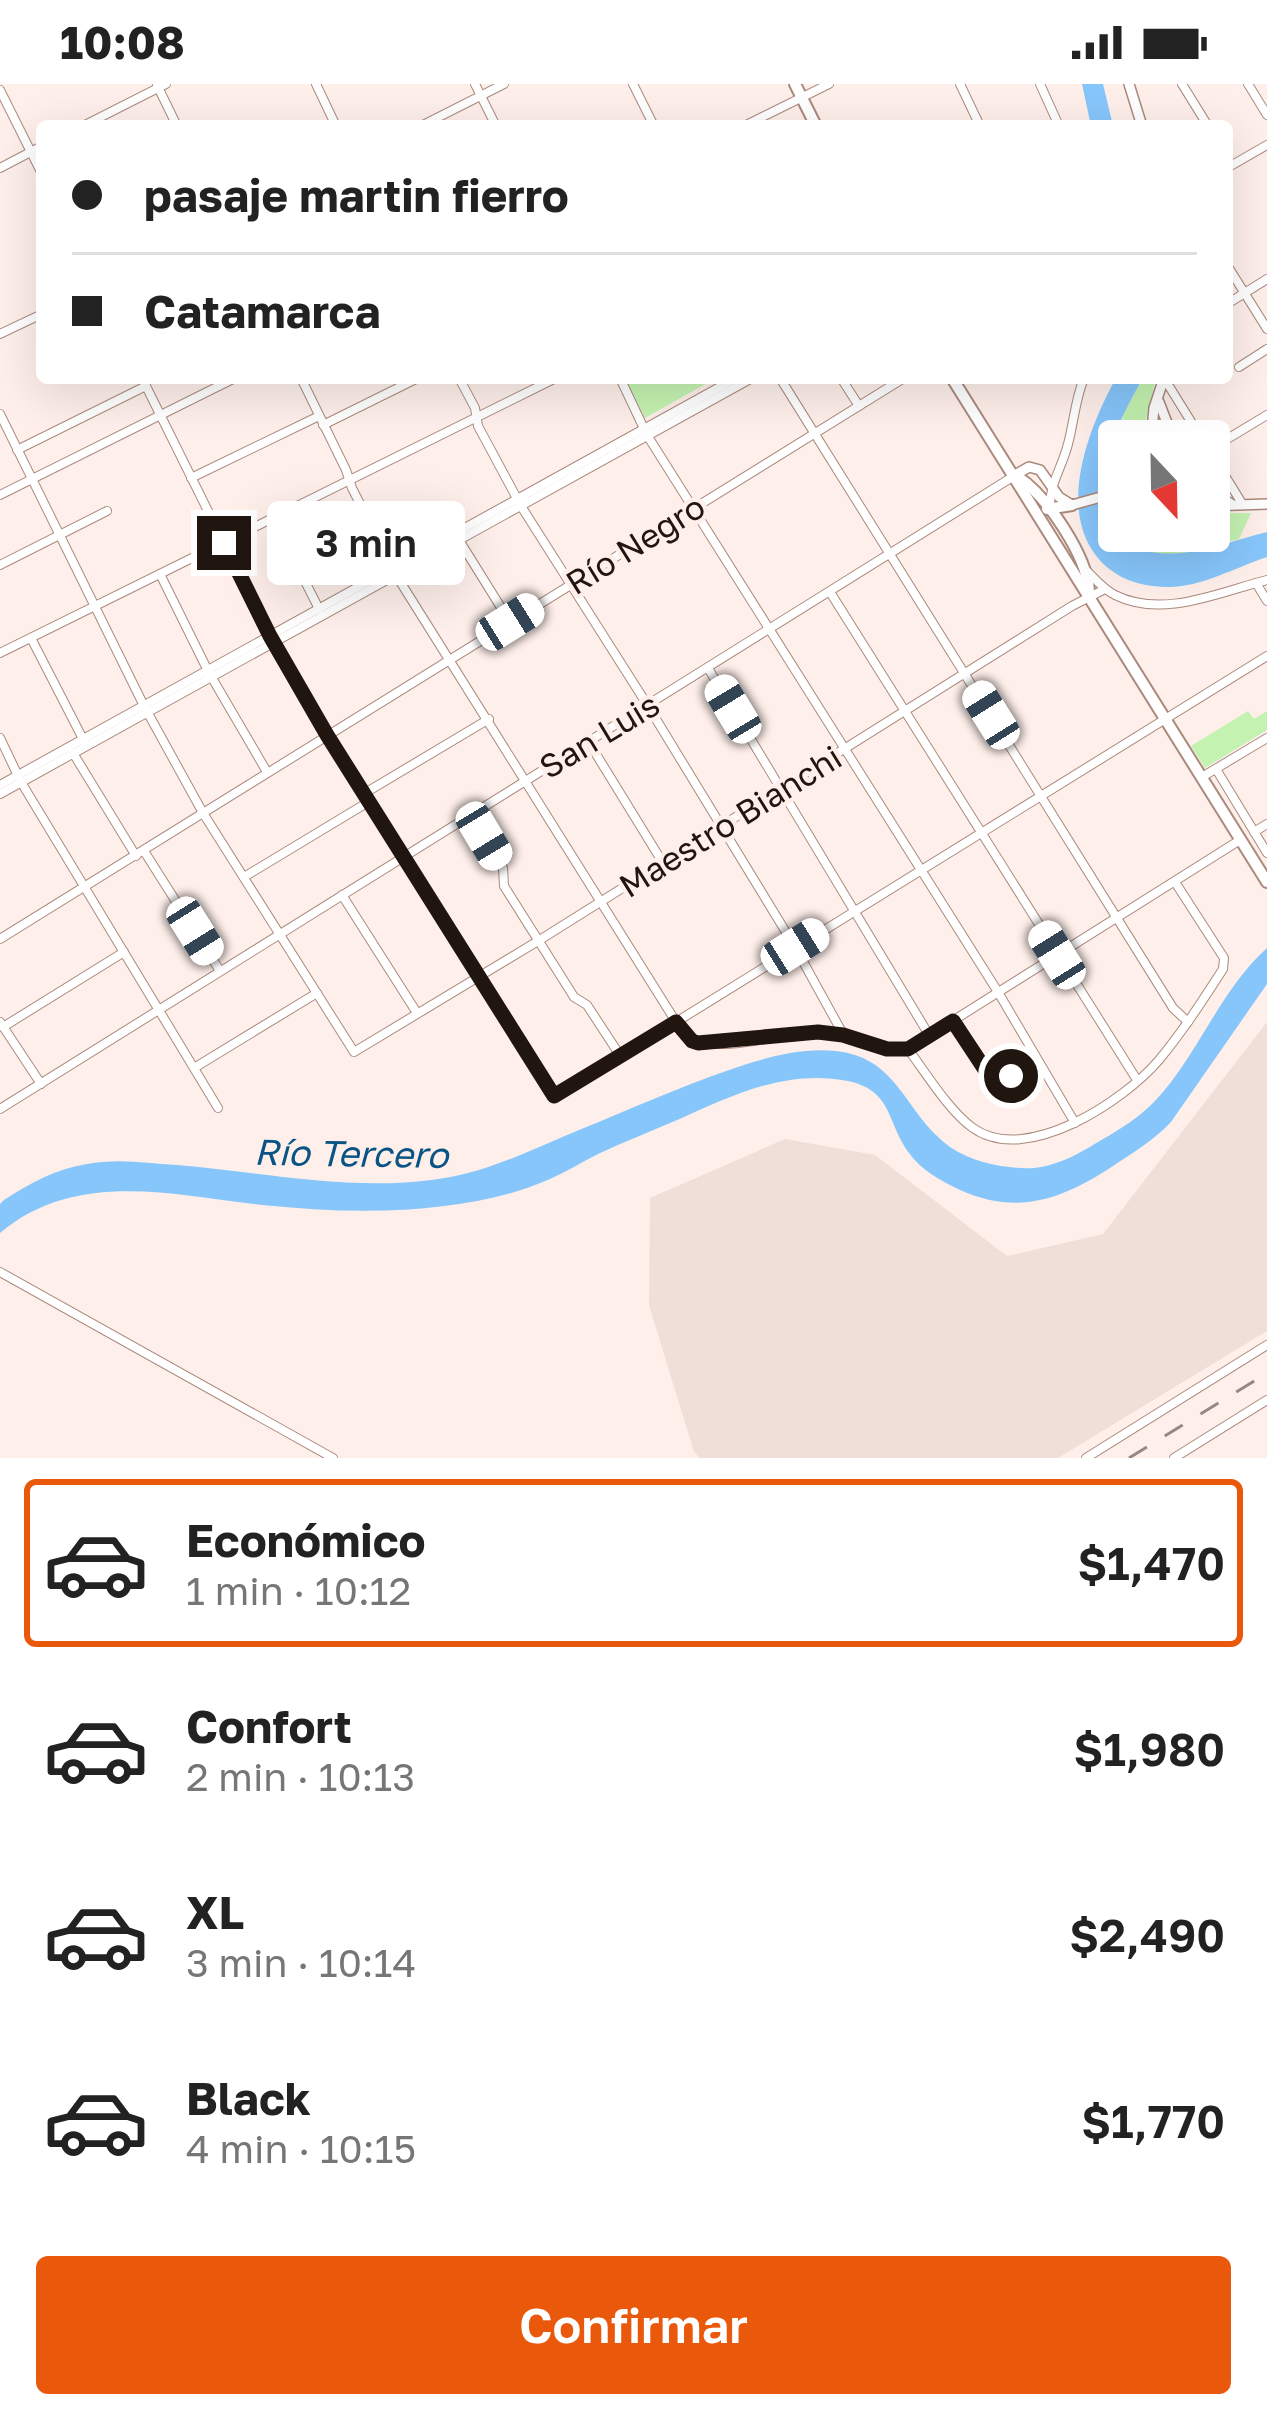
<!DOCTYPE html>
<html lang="es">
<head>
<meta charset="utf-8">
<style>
  body { margin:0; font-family:"Golos Text",sans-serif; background:#f6f6f6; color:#222; height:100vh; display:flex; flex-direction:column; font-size:45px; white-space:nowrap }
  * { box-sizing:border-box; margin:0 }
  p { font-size:39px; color:#767676 }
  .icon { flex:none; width:66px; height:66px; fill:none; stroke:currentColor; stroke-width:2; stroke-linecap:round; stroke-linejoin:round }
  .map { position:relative; height:1374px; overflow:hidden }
  .panel { display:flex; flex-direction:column; background:#fff; flex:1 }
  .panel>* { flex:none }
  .guide { position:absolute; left:36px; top:36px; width:1197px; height:264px; border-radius:12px; box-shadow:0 12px 48px #0002; display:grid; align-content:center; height:264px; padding:0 36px; background:#fff }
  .needle { width:78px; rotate:158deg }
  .tools { position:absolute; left:1098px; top:336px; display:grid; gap:24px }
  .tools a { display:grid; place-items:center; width:132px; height:132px; border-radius:12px; background:#fff; box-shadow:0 12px 48px #0002; font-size:60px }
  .end { position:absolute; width:54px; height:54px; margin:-27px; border:15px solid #211510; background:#fff; box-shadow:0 0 0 6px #fff }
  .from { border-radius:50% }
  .bubble { position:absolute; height:84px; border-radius:12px; background:#fff; box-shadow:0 12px 48px #0002; font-size:39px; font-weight:600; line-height:84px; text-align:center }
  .car { position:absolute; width:36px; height:72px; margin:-36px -18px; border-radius:15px; box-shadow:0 0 9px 3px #0007; background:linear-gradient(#fff 24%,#345 0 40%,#fff 0 76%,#345 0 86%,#fff 0) }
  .guide b { display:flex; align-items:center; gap:42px; height:114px; font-size:45px }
  .guide b+b { border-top:3px solid #e0e0e0 }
  .guide i { width:30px; height:30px; background:#222 }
  ul { padding:21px 0 0; list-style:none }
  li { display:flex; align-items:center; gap:36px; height:168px; margin:0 24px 18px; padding:0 12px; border:6px solid transparent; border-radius:12px }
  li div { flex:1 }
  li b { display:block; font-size:45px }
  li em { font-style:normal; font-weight:600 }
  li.selected { border-color:#ea580c }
  li>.icon { width:108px; height:108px; stroke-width:1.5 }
  .button { display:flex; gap:24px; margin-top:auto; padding:24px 36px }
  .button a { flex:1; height:138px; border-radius:12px; background:#ea580c; color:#fff; font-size:48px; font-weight:600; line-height:138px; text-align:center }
  .status { display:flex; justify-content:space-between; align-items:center; height:84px; padding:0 60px; background:#fff; direction:ltr }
  .status svg { height:33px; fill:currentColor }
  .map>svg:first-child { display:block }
  .built { fill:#f0dfd8 }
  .green { fill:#c4f3b1 }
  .water { fill:#87c6fb }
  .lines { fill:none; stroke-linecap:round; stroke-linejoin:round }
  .minor-casing { stroke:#ab8a7d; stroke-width:10 }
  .tertiary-casing { stroke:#ab8a7d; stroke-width:12 }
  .secondary-casing { stroke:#ab8a7d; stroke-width:14 }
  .minor { stroke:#fff; stroke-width:8 }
  .tertiary { stroke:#fff; stroke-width:9 }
  .secondary { stroke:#fff; stroke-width:10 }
  .rail { stroke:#958883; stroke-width:3; stroke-dasharray:21 21; stroke-linecap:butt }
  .route { stroke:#211510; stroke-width:15 }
  .labels { text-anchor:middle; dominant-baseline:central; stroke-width:9; stroke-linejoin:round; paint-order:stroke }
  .street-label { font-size:33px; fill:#211510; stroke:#feefea }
  .water-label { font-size:36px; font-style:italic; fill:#095484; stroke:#feefea }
</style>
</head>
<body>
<div class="status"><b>10:08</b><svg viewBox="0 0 49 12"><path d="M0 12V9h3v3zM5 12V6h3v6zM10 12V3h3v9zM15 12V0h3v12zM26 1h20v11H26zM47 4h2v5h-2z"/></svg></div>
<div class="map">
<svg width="1267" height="1374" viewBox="0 0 1267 1374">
  <rect width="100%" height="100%" fill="#feefea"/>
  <path class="built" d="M1267 938V1247L1058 1374H700L694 1368 649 1221 650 1114 785 1055 875 1071 1007 1172 1103 1150Z"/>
  <g class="green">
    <path d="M625 294H716L645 334Z"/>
    <path d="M1143 294H1156L1146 334V357H1119V397L1102 401 1125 326Z"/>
    <path d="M1119 415V447H1209V429H1251L1239 455C1207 463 1153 484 1124 457 1115 448 1111 433 1107 422Z"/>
    <path d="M1248 627 1254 635 1267 627V646L1205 684 1191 662Z"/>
  </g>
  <g class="water">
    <path d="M1082 0H1103L1113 42H1091Z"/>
    <path d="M1116 294H1143C1119 336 1089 393 1114 441 1124 459 1138 467 1158 469 1193 473 1233 456 1267 448V473C1236 483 1202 503 1169 503 1147 503 1125 498 1108 484 1052 436 1087 347 1116 294Z"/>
    <path d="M1267 864V900L1171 1038C1154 1056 1134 1068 1113 1082 1063 1115 1018 1132 960 1106 941 1097 921 1086 909 1069 886 1037 893 1007 848 997 788 985 735 1010 682 1034 654 1046 626 1057 598 1070 582 1078 566 1088 550 1095 516 1110 480 1118 444 1122 383 1130 323 1127 262 1121 173 1111 76 1085 0 1149V1120L4 1116C30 1099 56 1085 87 1080 117 1074 147 1079 177 1081 260 1088 349 1107 431 1096 478 1091 518 1072 560 1054 611 1033 661 1011 712 992 752 978 792 963 836 967 892 973 902 1017 936 1051 953 1069 977 1078 1001 1082 1016 1084 1030 1086 1046 1082 1067 1077 1085 1066 1103 1055 1121 1045 1139 1033 1154 1018 1198 972 1219 907 1267 864Z"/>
  </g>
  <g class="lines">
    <g class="minor-casing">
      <g id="minor">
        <path d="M316 0 336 42"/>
        <path d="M475 0 496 42"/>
        <path d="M633 0 654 42"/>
        <path d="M960 0 980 42"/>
        <path d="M1040 0 1059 42"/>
        <path d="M1182 0 1208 42"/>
        <path d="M1248 0 1267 31"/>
        <path d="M157 1 177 42"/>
        <path d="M0 6 42 90"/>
        <path d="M83 42 166 0"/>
        <path d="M421 42 504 0"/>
        <path d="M744 42 829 0"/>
        <path d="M0 84 42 62"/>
        <path d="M1227 84 1267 61"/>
        <path d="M1227 181 1267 245"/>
        <path d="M1227 220 1267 195"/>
        <path d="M0 250 42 230"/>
        <path d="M1239 283 1267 265"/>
        <path d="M142 294 270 552 327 651 555 1013 1267 572"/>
        <path d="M301 294 346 386 352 404 396 491 676 938 692 957C730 967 776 950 815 949 848 947 876 966 908 965"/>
        <path d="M459 294 475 324 478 342 521 422 648 622 795 863 843 950"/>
        <path d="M620 294 647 351 998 908 1075 1039"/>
        <path d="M780 294 1173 924 1188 938"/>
        <path d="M841 294 859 322"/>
        <path d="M1164 294 1203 357"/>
        <path d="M0 330 144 622 203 729 354 968 538 857 1072 522 1105 505"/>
        <path d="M323 341 418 294"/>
        <path d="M17 366 146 302"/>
        <path d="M1209 366 1267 331"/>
        <path d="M1209 366 1243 421"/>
        <path d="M191 394 319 332"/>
        <path d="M0 411 235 294"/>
        <path d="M1050 425C1049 400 1062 384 1068 360 1074 338 1075 316 1084 294"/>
        <path d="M273 434 319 525"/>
        <path d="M459 456 510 538"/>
        <path d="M0 481 107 427"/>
        <path d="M1086 486C1095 495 1103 505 1115 511 1163 535 1219 508 1267 496"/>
        <path d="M160 490 208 587 267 688"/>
        <path d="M1256 499 1267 517"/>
        <path d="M830 508 1137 996"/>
        <path d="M31 554 85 659"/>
        <path d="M0 569 556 294"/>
        <path d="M708 584 929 951"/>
        <path d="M0 654 21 698 218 1024"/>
        <path d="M588 657 663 779"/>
        <path d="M73 669 136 772"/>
        <path d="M1216 685 1267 769"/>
        <path d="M1202 693 1267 654"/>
        <path d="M0 701 736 294"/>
        <path d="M365 709 489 635"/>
        <path d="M0 710 752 294"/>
        <path d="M471 730 503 784 504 802 574 913 587 921 621 973"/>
        <path d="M1254 748 1267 740"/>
        <path d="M144 767 220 887"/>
        <path d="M244 793 370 717"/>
        <path d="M342 811 417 929"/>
        <path d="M0 855 904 294"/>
        <path d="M953 937 986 987 1011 992 1037 976"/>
        <path d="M0 938 41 1000"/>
        <path d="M3 943 124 868"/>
        <path d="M908 965C926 989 949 1027 973 1044 1026 1082 1124 1017 1159 976 1183 947 1203 916 1223 885L1224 874 1175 798"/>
        <path d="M908 965 1240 756"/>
        <path d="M194 984 317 909"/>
        <path d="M0 1025 1014 392"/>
        <path d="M0 1188 333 1374"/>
        <path d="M1086 1374 1267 1261"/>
        <path d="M1174 1374 1267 1316"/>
      </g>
    </g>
    <g class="tertiary-casing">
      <g id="tertiary">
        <path d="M1129 0 1142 42"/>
        <path d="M1159 318 1174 357"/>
        <path d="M1151 357 1154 324 1164 294"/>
        <path d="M1015 391 1029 383 1040 386 1059 413 1072 421"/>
        <path d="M1209 408 1230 419"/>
        <path d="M1072 421 1119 408"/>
        <path d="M1209 422 1267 420"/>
      </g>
    </g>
    <g class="secondary-casing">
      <g id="secondary">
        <path d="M795 0 816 42"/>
        <path d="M952 294 1267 798"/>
        <path d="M1018 393C1047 412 1087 472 1089 507"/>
        <path d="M1047 425 1072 421"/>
      </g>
    </g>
    <use href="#minor" class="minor"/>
    <use href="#tertiary" class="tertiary"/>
    <use href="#secondary" class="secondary"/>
    <path class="rail" d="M1129 1374 1267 1289"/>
  </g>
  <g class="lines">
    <path class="route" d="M224 459 270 552 327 651 554 1012 676 938 692 957 698 959 818 948 843 951 887 965H908L953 937 986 987 1011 992"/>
  </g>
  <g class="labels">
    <g class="street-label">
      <text transform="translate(635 460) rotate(-32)">Río Negro</text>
      <text transform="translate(599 651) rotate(-31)">San Luis</text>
      <text transform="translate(730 737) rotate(-32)">Maestro Bianchi</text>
    </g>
    <g class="water-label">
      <text transform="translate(351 1069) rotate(1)">Río Tercero</text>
    </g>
  </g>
</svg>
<div class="tools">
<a><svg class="needle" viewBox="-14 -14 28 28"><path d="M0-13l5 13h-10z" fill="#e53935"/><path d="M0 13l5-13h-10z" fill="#767676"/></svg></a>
</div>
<i class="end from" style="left:1011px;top:992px"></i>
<i class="end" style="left:224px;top:459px"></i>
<div class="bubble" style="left:267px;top:417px;width:198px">3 min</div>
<i class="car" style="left:510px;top:538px;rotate:58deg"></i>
<i class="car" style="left:733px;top:625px;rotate:329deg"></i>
<i class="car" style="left:991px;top:631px;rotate:328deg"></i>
<i class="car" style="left:484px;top:752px;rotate:149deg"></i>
<i class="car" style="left:195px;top:847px;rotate:148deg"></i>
<i class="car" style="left:795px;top:863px;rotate:58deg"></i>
<i class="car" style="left:1057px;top:871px;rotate:328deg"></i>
<div class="guide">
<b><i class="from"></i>pasaje martin fierro</b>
<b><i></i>Catamarca</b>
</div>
</div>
<section class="panel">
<ul>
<li class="selected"><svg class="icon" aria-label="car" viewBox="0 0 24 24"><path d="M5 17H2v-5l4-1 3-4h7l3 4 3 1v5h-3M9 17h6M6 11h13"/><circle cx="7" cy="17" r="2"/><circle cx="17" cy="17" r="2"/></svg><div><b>Económico</b><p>1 min · 10:12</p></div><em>$1,470</em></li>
<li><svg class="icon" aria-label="car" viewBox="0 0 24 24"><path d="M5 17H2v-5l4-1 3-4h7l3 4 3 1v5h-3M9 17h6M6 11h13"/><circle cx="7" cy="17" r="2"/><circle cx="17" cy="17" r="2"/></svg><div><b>Confort</b><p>2 min · 10:13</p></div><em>$1,980</em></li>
<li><svg class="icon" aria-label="car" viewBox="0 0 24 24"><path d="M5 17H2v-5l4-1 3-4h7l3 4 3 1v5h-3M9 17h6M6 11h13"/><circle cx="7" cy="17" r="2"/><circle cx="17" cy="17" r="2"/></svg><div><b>XL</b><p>3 min · 10:14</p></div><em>$2,490</em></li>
<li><svg class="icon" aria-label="car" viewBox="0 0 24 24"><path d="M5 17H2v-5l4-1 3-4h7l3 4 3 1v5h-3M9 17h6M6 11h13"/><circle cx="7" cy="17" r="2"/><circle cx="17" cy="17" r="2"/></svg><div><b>Black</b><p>4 min · 10:15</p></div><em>$1,770</em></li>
</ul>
<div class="button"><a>Confirmar</a></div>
</section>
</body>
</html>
